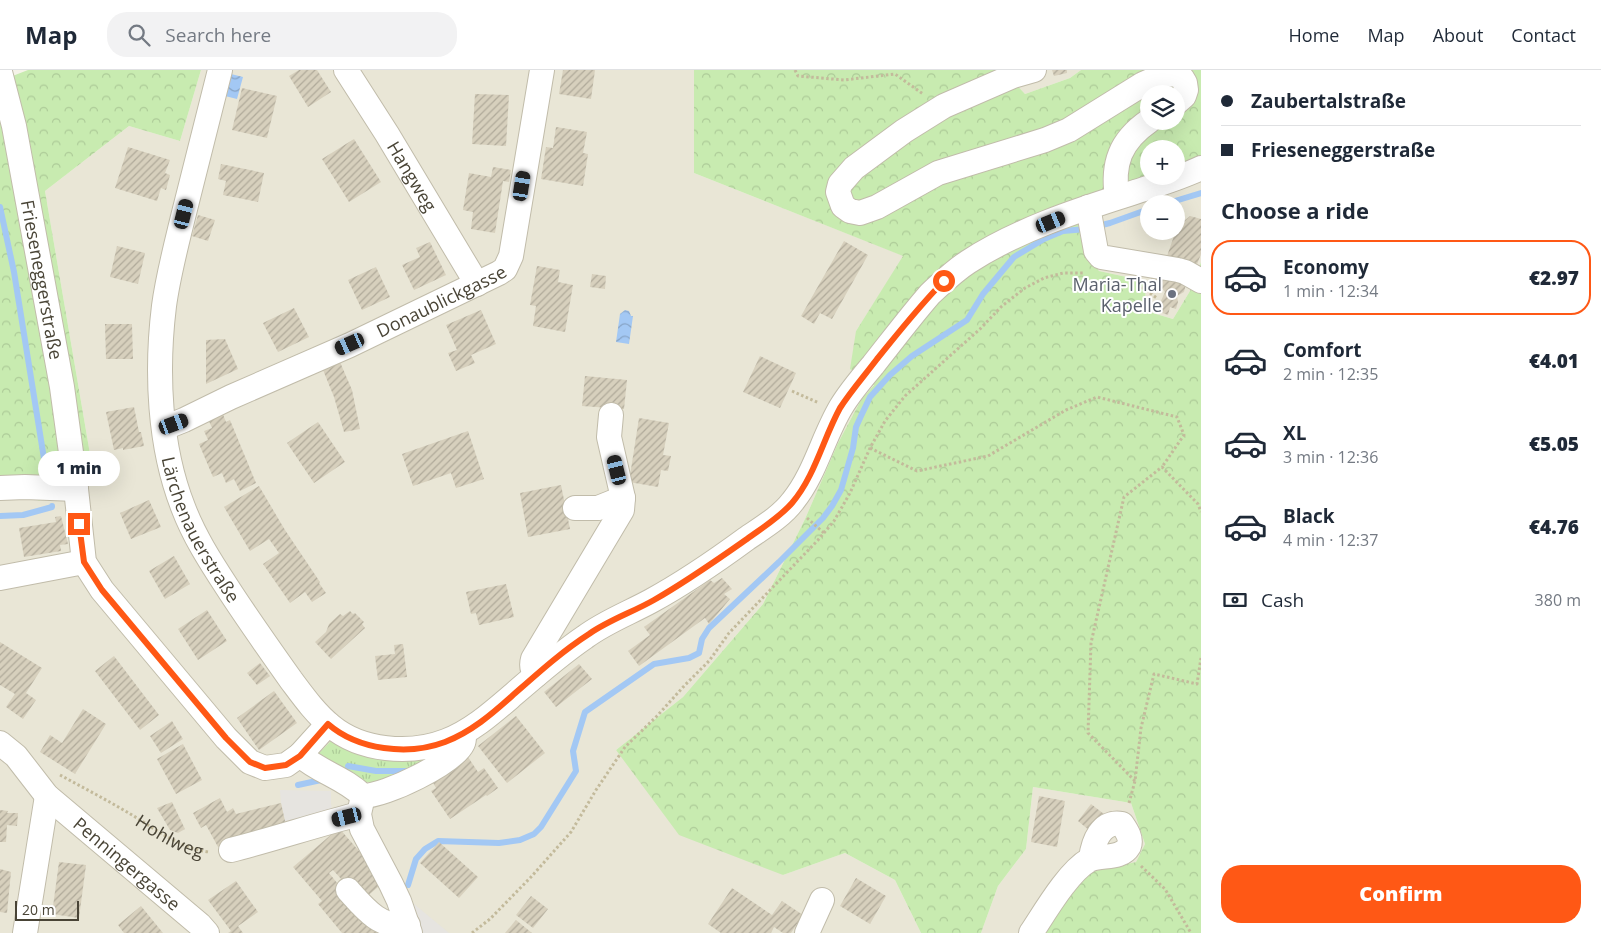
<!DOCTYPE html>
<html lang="en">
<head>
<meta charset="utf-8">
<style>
  body { margin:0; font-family:"Open Sans",sans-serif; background:#f2f2f3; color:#1f2937; height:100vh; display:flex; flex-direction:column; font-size:19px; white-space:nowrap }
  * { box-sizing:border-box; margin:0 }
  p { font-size:16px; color:#747a83 }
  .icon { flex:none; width:28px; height:28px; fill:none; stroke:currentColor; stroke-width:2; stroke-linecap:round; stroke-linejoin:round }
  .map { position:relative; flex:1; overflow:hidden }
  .drawer { display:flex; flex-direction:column; background:#fff; width:400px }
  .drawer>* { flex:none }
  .banner { display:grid; align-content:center; height:110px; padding:0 20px; background:#fff }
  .fabs { position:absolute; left:1140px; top:15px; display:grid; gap:10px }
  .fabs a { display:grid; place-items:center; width:45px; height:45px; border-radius:50%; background:#fff; box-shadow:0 5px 20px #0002; font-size:25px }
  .scale { position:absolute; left:15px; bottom:12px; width:64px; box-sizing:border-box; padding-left:5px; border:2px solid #494436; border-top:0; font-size:14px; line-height:18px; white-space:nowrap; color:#494436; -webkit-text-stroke:4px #fff; paint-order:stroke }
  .end { position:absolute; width:22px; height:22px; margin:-11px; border:6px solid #ff5815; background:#fff; box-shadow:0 0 0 2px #fff }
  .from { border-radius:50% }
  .bubble { position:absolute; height:35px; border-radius:18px; background:#fff; box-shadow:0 5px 20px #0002; font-size:16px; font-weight:800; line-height:35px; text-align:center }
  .car { position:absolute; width:15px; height:30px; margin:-15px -8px; border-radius:6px; box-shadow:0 0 4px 1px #0007; background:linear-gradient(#222 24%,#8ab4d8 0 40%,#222 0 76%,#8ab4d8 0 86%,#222 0) }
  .banner b { display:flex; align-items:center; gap:18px; height:48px; font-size:19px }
  .banner b+b { border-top:1px solid #e0e1e3 }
  .banner i { width:12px; height:12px; background:#1f2937 }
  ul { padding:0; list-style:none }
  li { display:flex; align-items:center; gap:15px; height:75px; margin:0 10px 8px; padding:0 10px; border:2px solid transparent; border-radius:20px }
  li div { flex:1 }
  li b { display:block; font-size:19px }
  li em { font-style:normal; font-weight:800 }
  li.current { border-color:#ff5815 }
  li>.icon { width:45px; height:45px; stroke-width:1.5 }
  h2 { padding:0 20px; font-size:22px; line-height:60px }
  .pay { display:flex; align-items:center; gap:12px; height:55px; padding:0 20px; font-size:19px }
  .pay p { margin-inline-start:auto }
  .primary-button { display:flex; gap:10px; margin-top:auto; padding:10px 20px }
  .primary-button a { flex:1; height:58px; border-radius:20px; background:#ff5815; color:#fff; font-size:20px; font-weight:800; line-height:58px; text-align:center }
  header { display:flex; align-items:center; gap:30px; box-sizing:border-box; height:70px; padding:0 25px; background:#fff; border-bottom:1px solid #e0e1e3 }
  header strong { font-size:24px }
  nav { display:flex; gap:28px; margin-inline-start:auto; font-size:18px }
  .search { width:350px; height:45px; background:#f2f2f3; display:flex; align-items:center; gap:12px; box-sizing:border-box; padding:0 18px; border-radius:20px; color:#747a83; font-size:19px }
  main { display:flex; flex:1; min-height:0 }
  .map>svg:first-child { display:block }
  .residential { fill:#e9e6d6; fill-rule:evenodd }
  .grass { fill:url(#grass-tufts) }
  .forest { fill:url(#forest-crowns); fill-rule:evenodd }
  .parking { fill:#e6e4e0 }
  .water { fill:url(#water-waves) }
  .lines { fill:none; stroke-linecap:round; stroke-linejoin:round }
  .stream { stroke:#a3c8f4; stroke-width:6 }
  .building { fill:url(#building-hatch) }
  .minor-casing { stroke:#c1bcaa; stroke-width:26 }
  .path { stroke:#c3ba9b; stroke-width:3; stroke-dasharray:2.5 2.5; stroke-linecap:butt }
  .minor { stroke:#fff; stroke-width:24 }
  .route { stroke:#ff5815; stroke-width:6 }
  .worship-dot { fill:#6b7280; stroke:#fff; stroke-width:2 }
  .labels { text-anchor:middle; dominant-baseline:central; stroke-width:4; stroke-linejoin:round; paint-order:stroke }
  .street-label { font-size:18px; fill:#494436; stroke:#fff }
  .worship-label { font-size:18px; fill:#5b616d; stroke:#fff; text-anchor:end }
</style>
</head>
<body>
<header>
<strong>Map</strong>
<div class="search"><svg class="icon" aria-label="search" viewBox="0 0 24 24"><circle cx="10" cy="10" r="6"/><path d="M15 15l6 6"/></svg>Search here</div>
<nav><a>Home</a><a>Map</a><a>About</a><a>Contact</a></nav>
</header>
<main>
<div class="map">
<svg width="1201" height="863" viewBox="0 0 1201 863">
  <defs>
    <pattern id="grass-tufts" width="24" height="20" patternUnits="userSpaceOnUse" patternTransform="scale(1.25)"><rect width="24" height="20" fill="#c8ebb0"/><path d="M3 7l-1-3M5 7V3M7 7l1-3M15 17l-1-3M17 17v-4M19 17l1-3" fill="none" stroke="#adcb98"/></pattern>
    <pattern id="forest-crowns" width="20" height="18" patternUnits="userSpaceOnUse" patternTransform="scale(1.25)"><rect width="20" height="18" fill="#c8ebb0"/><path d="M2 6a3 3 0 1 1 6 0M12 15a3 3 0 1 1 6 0" fill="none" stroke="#adcb98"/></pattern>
    <pattern id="water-waves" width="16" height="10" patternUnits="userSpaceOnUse" patternTransform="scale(1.25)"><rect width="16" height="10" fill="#a3c8f4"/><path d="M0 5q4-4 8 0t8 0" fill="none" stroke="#87a4c6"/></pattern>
    <pattern id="building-hatch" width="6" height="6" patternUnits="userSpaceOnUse" patternTransform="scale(1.25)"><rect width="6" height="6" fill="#d7d0bd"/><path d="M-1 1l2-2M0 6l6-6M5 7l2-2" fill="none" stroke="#b0aa9a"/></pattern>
  </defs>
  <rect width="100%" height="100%" fill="#f5f3e8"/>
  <g class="residential">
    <path d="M201 0H694V103L904 186 856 261 874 314 861 330 838 373 805 449 763 534 683 627 616 680 783 805 845 783 895 810 921 863H0V405L39 431 90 384 45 121 129 56 180 71Z"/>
    <path d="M1007 0H1081L1070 8 1025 24 1004 1Z"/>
    <path d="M1201 87V192L1193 216 1173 249 1146 241 1145 211 1099 201 1083 177 1077 151 1149 106ZM1149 134H1176V161H1149Z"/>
    <path d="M1033 717 1131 733 1145 774 1136 792 1090 802 1044 863H981L998 816 1026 779Z"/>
  </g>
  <path class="grass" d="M332 670 370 688 403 691 436 688 385 712H364L311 691Z"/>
  <g class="forest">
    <path d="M0 0 10 7 28 0H201L180 71 129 56 45 121 90 384 39 431 0 405Z"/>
    <path d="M694 0H1003L1025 24 1070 8 1081 0H1201V87L1176 96V79H1149V106L1077 151 1083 177 1099 201 1145 211 1146 241 1173 249 1193 216 1201 192V863H1044L1063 835 1090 802 1136 792 1145 774 1131 733 1033 717 1026 779 998 816 981 863H921L895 810 845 783 783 805 679 765 616 680 683 627 763 534 805 449 838 373 861 330 874 315 850 299 856 261 903 186 694 103ZM1149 24H1176V51H1149Z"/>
  </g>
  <g class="parking">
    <path d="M280 720 331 721V733L333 747 287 760 281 733Z"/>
    <path d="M402 824 449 863H414Z"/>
  </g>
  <g class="water">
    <path d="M231 4 243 7 237 29 225 26Z"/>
    <path d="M625 240 629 241 631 246H633L629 274 616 272 620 244Z"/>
  </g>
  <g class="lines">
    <g class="stream">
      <path d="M1165 134 1201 123"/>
      <path d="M0 137 14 202 46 401"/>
      <path d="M0 446 23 445 52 437V436"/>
      <path d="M348 696 376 701H408"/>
      <path d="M298 715 321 710"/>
      <path d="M408 815 416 789 425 779 438 771 499 773 520 770 534 764 541 757 576 701 573 681 585 642 654 594 689 588 699 583 702 569 709 558 779 492 823 448 832 436 841 420 853 378 856 357 861 346 870 327 890 305 912 286 967 250 983 224 1014 187 1044 169 1063 161 1086 159 1110 153 1149 139"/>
    </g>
  </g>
  <g class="building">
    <path d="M299 0H317L331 22 308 37 289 6Z"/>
    <path d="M563 0H595L591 29 559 24Z"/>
    <path d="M1052 0H1067V3L1054 6Z"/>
    <path d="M242 18 277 26 267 68 232 60Z"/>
    <path d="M475 24 509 25 506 76 472 74Z"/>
    <path d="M556 57 587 62 583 83 588 84 583 116 541 109 546 77 553 78Z"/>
    <path d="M354 69 381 112 349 132 322 89Z"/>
    <path d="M128 77 170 90 165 103 170 105 166 120 161 118 157 131 115 118Z"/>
    <path d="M221 94 264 103 258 132 223 125 226 111 218 109Z"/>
    <path d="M493 97 511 100 509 112 503 111 495 163 471 159 473 142 463 140 469 103 491 107Z"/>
    <path d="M198 145 215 150 208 171 192 166Z"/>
    <path d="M1190 146 1201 149V184L1196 197 1166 189 1177 157Z"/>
    <path d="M844 171 868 185 832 249 820 243 814 254 801 246Z"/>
    <path d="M430 172 446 205 414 220 402 195 420 187 416 178Z"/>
    <path d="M117 176 145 183 138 214 110 207Z"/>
    <path d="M537 196 560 200 558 212 573 215 565 262 533 256 536 236 530 235Z"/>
    <path d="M376 197 390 227 362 240 348 210Z"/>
    <path d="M1153 201 1187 210 1184 222 1177 226 1178 232 1176 239 1170 237 1168 245 1151 239 1153 231 1160 233 1165 222 1160 216 1150 213Z"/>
    <path d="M592 204 606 206 605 219 590 217Z"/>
    <path d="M294 238 309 267 278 282 263 253Z"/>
    <path d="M481 240 496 274 471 285 475 293 456 301 448 283 457 280 446 255Z"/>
    <path d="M105 254H132L133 289H106Z"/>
    <path d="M225 269 238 299 206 314V270Z"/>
    <path d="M760 286 796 303 780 338 743 322Z"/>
    <path d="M340 292 352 320 360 359 344 362 334 327 323 300Z"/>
    <path d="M585 306 627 310 624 339 582 336Z"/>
    <path d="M134 337 139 362H141L144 376 123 380V378L114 380 106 342Z"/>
    <path d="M222 342 226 352 230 350 256 413 240 421 234 409 226 413 222 403 213 407 199 374 208 370 204 361 212 358 208 349Z"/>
    <path d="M639 348 669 353 663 385 671 386 668 401 661 400 658 417 629 412Z"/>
    <path d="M318 352 345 392 314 413 287 373Z"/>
    <path d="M468 361 484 409 456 418 451 403 413 416 402 384Z"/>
    <path d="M561 415 570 459 528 467 520 423Z"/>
    <path d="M259 416 285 460 320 512 319 513 326 523 312 532 305 522 290 533 263 494 279 483 269 469 250 481 224 437Z"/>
    <path d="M149 430 161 457 131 469 120 443Z"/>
    <path d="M61 446 68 474 60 475 61 481 24 487 19 458 56 452 55 447Z"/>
    <path d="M174 486 190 514 165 529 149 501Z"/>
    <path d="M722 508 732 519 724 524 730 529 709 554 705 548 639 596 628 581 650 565 644 557 710 510 714 513Z"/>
    <path d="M506 514 514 547 479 555 476 543 471 544 466 522Z"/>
    <path d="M207 540 227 571 198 590 178 559Z"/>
    <path d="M350 541 353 544 355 543 364 552 362 554 365 558 331 589 315 572 326 562 329 554 340 544 343 546Z"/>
    <path d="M0 572 42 598 26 623 36 630 23 649 6 637 15 624 0 615Z"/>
    <path d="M403 574 407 607 378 610 375 586 395 584 394 575Z"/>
    <path d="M114 586 159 645 140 660 95 601Z"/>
    <path d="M260 593 270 606 257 615 247 603Z"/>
    <path d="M579 594 592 609 556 637 544 622Z"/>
    <path d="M274 621 297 653 259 680 237 648Z"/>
    <path d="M83 639 106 654 75 704 40 682 50 665 62 673Z"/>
    <path d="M516 646 545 683 507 713 478 676Z"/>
    <path d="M172 651 183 669 161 683 150 666Z"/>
    <path d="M183 674 202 710 176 724 157 689Z"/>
    <path d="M468 687 478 702 484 698 498 718 487 726 486 725 450 749 431 721 436 718 432 711Z"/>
    <path d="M1039 726 1065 731 1057 777 1031 772Z"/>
    <path d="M220 728 227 742 233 738 236 744 281 733 287 760 235 768 218 777 206 755 201 758 193 743Z"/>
    <path d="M172 732 185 759 178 763 170 760 157 738Z"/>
    <path d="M1091 734 1104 744 1090 761 1078 751Z"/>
    <path d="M0 740 8 741 7 743H18L17 756 7 755 6 772H0Z"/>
    <path d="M339 758 385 811 364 829 345 807 342 810 333 800 329 803 378 863H342L318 834 322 831 293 797Z"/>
    <path d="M439 772 478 807 459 828 420 793Z"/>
    <path d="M59 792 86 795 79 848 52 844Z"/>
    <path d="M0 799 11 802 7 843 0 842Z"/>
    <path d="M856 808 886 826 870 854 840 836Z"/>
    <path d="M236 811 258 842 238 856 243 863H228L231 861 208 830Z"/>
    <path d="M732 818 772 845 782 831 803 845 791 863H783L774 857 771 863H721L708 854Z"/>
    <path d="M531 826 548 839 533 858 516 845Z"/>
    <path d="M141 836 163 863H124L118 855Z"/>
    <path d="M516 850 532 863H505Z"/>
  </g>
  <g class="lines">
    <g class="minor-casing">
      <g id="minor">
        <path id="s2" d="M220 0C208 49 195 98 183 147 176 176 168 206 164 236 156 301 159 376 183 437 194 466 210 491 227 517 247 548 269 579 291 610 303 626 315 643 331 656 361 681 410 685 446 671 472 661 493 642 514 624 537 604 560 584 585 567 605 552 629 543 651 531 684 513 716 491 746 469 762 458 781 447 793 431 815 404 823 367 841 337 850 322 862 308 873 295 892 271 910 247 930 224 942 213 954 201 968 192 1015 161 1075 141 1129 124 1153 116 1178 109 1201 98"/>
        <path id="s3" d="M346 0 387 64 477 214"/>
        <path d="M1034 0 1013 6 944 36 904 61 854 98 840 114 838 122 843 136 850 141 860 143 877 137 938 103 1045 70 1069 60 1143 14 1164 5 1177 4 1182 8 1185 13 1186 20 1184 26 1176 33"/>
        <path id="s4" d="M0 2 14 56 62 317 76 419 84 492 102 520 226 668 250 692 265 698 286 695 300 685 328 654"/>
        <path d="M1117 127C1112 94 1120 71 1149 51"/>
        <path d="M1088 137 1096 181 1101 187 1178 200 1185 202 1201 211"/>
        <path id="s5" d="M164 358 184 350 231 327 350 275 499 203 505 199 511 186 542 0"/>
        <path d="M0 418 25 417 76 419"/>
        <path d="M575 438H598L623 428"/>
        <path d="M0 508 84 492"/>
        <path d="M536 605C532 600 531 596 533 589L622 440 623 428 609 367 611 345"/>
        <path id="s6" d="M0 673 16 686 47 726 200 855 207 863"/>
        <path d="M300 685C319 702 345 708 363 726 385 726 454 693 463 673 464 671 464 668 464 666"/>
        <path d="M363 726 359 744 362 759 391 814 399 831 410 863"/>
        <path d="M231 780C274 769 316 755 359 744"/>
        <path d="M348 820C364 838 380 859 408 855"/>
        <path d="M25 863 47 726"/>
        <path d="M807 863 822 830"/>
        <path d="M1031 863C1045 842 1068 802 1089 790 1101 784 1121 790 1129 776 1132 768 1126 760 1122 754 1101 750 1093 772 1091 789"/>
      </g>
    </g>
    <g class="path">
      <path d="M795 0 798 6 844 10 895 4 923 24"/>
      <path d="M1142 217 1158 229"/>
      <path d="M792 321 819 333"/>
      <path d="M870 378 917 401 988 386 1066 340 1097 327 1177 347 1184 365 1162 397"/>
      <path d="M807 448 824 463"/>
      <path id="s1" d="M60 705C82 717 105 729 127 742 153 757 178 778 209 782"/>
      <path d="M1135 711 1088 663 1091 573 1124 427 1162 397 1198 434 1201 442"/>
      <path d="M1129 733 1135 711 1141 658 1154 604 1197 614 1201 588"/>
      <path d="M1141 796 1165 819 1191 863"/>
      <path d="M472 863 490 849 531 807 571 762 596 720 625 677 657 646 685 615 709 591 729 563 818 470 834 451 850 423 870 378 885 351 905 326 980 259 1002 236 1025 218 1044 208 1063 203H1085"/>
    </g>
    <use href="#minor" class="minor"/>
  </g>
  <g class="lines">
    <path class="route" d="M79 454 84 492 102 520 226 668 250 692 265 698 286 695 300 686 328 654C358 680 408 686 445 672 471 662 492 644 512 626 537 604 561 582 589 564 609 550 633 542 654 530 686 512 717 490 747 469 762 458 780 447 792 433 815 406 823 369 840 338 851 321 865 305 877 289 899 262 920 235 944 211"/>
  </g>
  <circle class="worship-dot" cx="1172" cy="224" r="5"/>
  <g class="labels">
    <g class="street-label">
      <text stroke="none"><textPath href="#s3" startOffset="125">Hangweg</textPath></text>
      <text stroke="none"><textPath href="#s4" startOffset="212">Frieseneggerstraße</textPath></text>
      <text stroke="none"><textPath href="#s5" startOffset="305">Donaublickgasse</textPath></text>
      <text stroke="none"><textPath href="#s2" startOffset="474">Lärchenauerstraße</textPath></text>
      <text stroke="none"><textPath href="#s1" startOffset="126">Hohlweg</textPath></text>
      <text stroke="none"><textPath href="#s6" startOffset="176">Penningergasse</textPath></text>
    </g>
    <g class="worship-label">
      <text x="1162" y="214">Maria-Thal<tspan x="1162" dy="21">Kapelle</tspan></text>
    </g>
  </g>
</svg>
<div class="fabs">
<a><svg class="icon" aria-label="layers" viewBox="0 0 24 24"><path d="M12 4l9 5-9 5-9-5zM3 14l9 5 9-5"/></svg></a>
<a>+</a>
<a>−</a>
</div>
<div class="scale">20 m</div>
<i class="end from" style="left:944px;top:211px"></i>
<i class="end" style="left:79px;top:454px"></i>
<div class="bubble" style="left:38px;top:381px;width:82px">1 min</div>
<i class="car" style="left:522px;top:116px;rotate:9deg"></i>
<i class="car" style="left:184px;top:144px;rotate:14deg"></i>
<i class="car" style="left:1051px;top:152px;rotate:68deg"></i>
<i class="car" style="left:350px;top:274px;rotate:246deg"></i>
<i class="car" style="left:174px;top:354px;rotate:70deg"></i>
<i class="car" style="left:617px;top:400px;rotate:346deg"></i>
<i class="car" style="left:347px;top:747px;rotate:256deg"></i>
</div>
<section class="drawer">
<div class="banner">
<b><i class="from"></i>Zaubertalstraße</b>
<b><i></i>Frieseneggerstraße</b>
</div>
<h2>Choose a ride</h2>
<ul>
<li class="current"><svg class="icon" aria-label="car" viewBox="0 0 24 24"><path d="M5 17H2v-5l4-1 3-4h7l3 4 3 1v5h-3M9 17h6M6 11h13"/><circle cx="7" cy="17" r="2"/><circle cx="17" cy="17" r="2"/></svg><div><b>Economy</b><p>1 min · 12:34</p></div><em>€2.97</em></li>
<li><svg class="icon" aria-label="car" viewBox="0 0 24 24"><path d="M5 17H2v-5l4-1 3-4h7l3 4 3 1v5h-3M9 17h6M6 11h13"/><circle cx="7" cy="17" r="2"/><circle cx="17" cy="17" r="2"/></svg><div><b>Comfort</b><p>2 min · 12:35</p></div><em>€4.01</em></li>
<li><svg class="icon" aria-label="car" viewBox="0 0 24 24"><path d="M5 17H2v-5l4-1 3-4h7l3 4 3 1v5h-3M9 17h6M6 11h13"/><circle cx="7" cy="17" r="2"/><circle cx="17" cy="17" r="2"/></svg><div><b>XL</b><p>3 min · 12:36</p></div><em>€5.05</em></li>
<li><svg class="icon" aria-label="car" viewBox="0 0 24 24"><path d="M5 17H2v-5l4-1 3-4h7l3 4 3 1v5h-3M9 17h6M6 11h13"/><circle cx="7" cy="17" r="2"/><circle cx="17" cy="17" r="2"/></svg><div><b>Black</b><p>4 min · 12:37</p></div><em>€4.76</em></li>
</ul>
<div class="pay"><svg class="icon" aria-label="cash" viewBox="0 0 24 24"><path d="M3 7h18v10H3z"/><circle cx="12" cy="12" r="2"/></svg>Cash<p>380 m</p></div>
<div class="primary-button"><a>Confirm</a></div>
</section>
</main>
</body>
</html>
